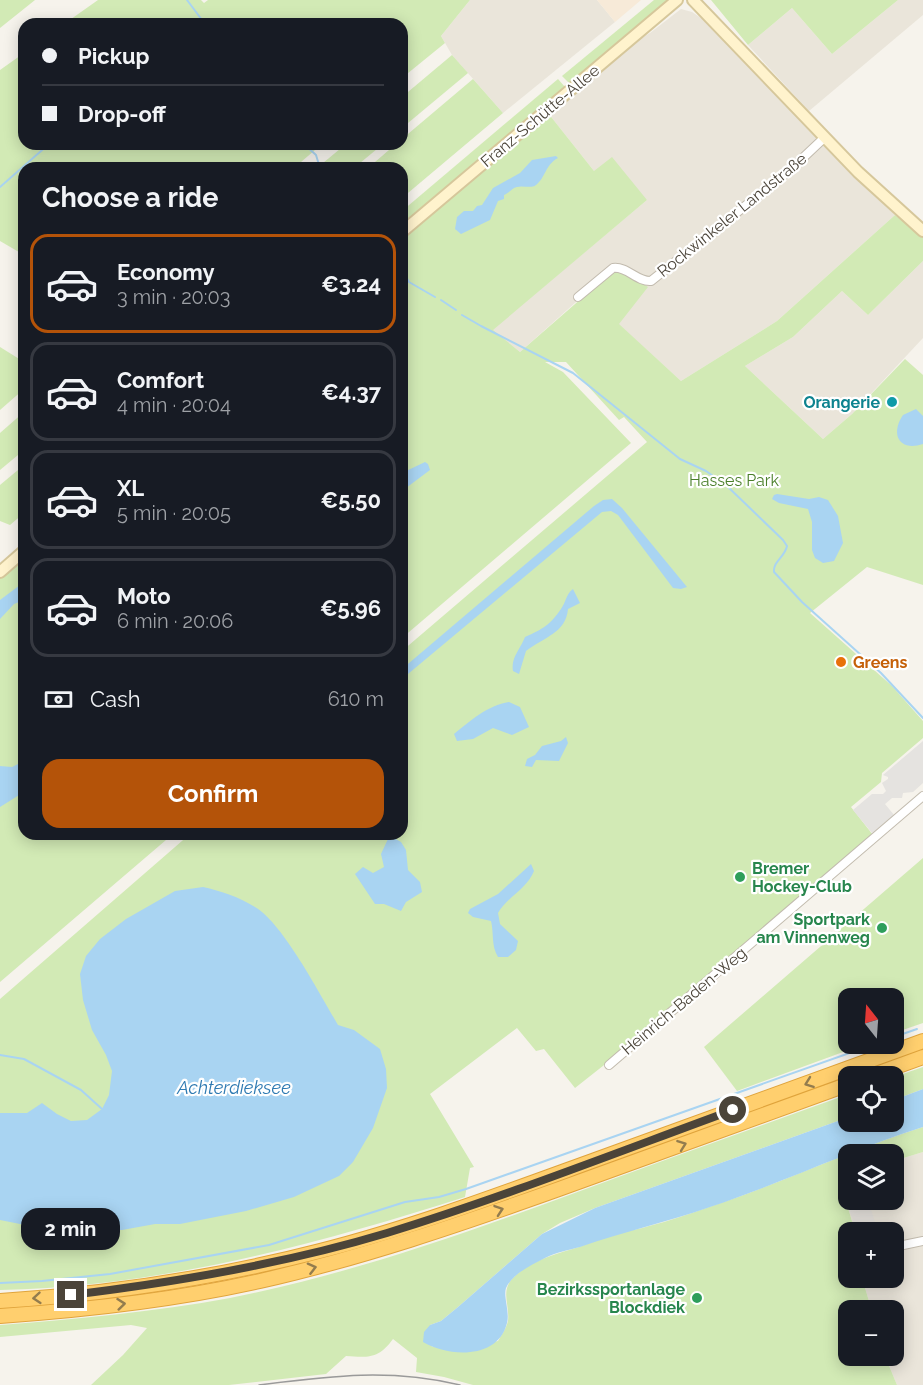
<!DOCTYPE html>
<html lang="en">
<head>
<meta charset="utf-8">
<style>
  body { margin:0; font-family:Raleway,sans-serif; background:#20242c; color:#f1f3f6; height:100vh; display:flex; flex-direction:column; font-size:22px; white-space:nowrap }
  * { box-sizing:border-box; margin:0 }
  p { font-size:20px; color:#9ea1a6 }
  .icon { flex:none; width:33px; height:33px; fill:none; stroke:currentColor; stroke-width:2; stroke-linecap:round; stroke-linejoin:round }
  .map { position:relative; flex:1; overflow:hidden }
  .panel { position:absolute; left:18px; top:162px; width:390px; height:678px; display:flex; flex-direction:column; background:#171b24; border-radius:18px; box-shadow:0 3px 15px #0003 }
  .panel>* { flex:none }
  .guide { position:absolute; left:18px; top:18px; width:390px; height:132px; border-radius:18px; box-shadow:0 3px 15px #0003; display:grid; align-content:center; height:132px; padding:0 24px; background:#171b24 }
  .needle { width:39px; rotate:343deg }
  .tools { position:absolute; left:838px; top:988px; display:grid; gap:12px }
  .tools a { display:grid; place-items:center; width:66px; height:66px; border-radius:12px; background:#171b24; box-shadow:0 3px 15px #0003; font-size:30px }
  .end { position:absolute; width:27px; height:27px; margin:-14px; border:8px solid #4b4439; background:#fff; box-shadow:0 0 0 3px #fff }
  .from { border-radius:50% }
  .bubble { position:absolute; height:42px; border-radius:18px; background:#171b24; box-shadow:0 3px 15px #0003; font-size:20px; font-weight:700; line-height:42px; text-align:center }
  .guide b { display:flex; align-items:center; gap:21px; height:57px; font-size:22px }
  .guide b+b { border-top:2px solid #363941 }
  .guide i { width:15px; height:15px; background:#f1f3f6 }
  ul { padding:0; list-style:none }
  li { display:flex; align-items:center; gap:18px; height:99px; margin:0 12px 9px; padding:0 12px; border:3px solid #363941; border-radius:18px }
  li div { flex:1 }
  li b { display:block; font-size:22px }
  li em { font-style:normal; font-weight:700 }
  li.active { border-color:#b45309 }
  li>.icon { width:54px; height:54px; stroke-width:1.5 }
  h2 { padding:0 24px; font-size:27px; line-height:72px }
  .pay { display:flex; align-items:center; gap:15px; height:66px; padding:0 24px; font-size:22px }
  .pay p { margin-inline-start:auto }
  .button { display:flex; gap:12px; margin-top:auto; padding:12px 24px }
  .button a { flex:1; height:69px; border-radius:18px; background:#b45309; color:#fff; font-size:24px; font-weight:700; line-height:69px; text-align:center }
  .map>svg:first-child { display:block }
  .residential { fill:#eae5da }
  .commercial { fill:#f7ead8 }
  .industrial { fill:#e6e2dd }
  .green { fill:#d2eab5 }
  .parking { fill:#e5e3e0 }
  .water { fill:#a9d4f2 }
  .lines { fill:none; stroke-linecap:round; stroke-linejoin:round }
  .stream { stroke:#a9d4f2; stroke-width:2 }
  .minor-casing { stroke:#c2bbae; stroke-width:10 }
  .secondary-casing { stroke:#d6c79b; stroke-width:14 }
  .motorway-casing { stroke:#e0a43c; stroke-width:16 }
  .minor { stroke:#fff; stroke-width:8 }
  .secondary { stroke:#fff3cd; stroke-width:10 }
  .motorway { stroke:#ffcf6e; stroke-width:14 }
  .tram { stroke:#9a9a9a; stroke-width:1.5 }
  .oneway { stroke:#937c4e }
  .route { stroke:#4b4439; stroke-width:8 }
  .culture-dot { fill:#0f9aa8; stroke:#fff; stroke-width:2 }
  .food-dot { fill:#e8710a; stroke:#fff; stroke-width:2 }
  .leisure-dot { fill:#2e9e5b; stroke:#fff; stroke-width:2 }
  .labels { text-anchor:middle; dominant-baseline:central; stroke-width:4.5; stroke-linejoin:round; paint-order:stroke }
  .street-label { font-size:16px; fill:#4b4439; stroke:#fff }
  .culture-label { font-size:16px; font-weight:bold; fill:#0d838f; stroke:#fff; text-anchor:end }
  .park-label { font-size:16px; fill:#4a7f2a; stroke:#fff }
  .food-label { font-size:16px; font-weight:bold; fill:#c56008; stroke:#fff; text-anchor:start }
  .leisure-label { font-size:16px; font-weight:bold; fill:#27864d; stroke:#fff; text-anchor:end }
  .water-label { font-size:18px; font-style:italic; fill:#2e7ab2; stroke:#fff }
</style>
</head>
<body>
<div class="map">
<svg width="923" height="1385" viewBox="0 0 923 1385">
  <rect width="100%" height="100%" fill="#f6f3ec"/>
  <g class="residential">
    <path d="M470 0H597L615 22 503 113 452 55 441 36Z"/>
    <path d="M898 0H923V15L809 111 748 45 792 8 832 54Z"/>
    <path d="M681 9 692 12 704 20 836 158 895 215 777 321 681 381 585 294 520 352 492 330 647 200 594 171 548 113 631 44 650 33Z"/>
    <path d="M923 261V338L852 414 823 439 745 366 793 337 842 291 868 315Z"/>
    <path d="M923 1152V1385H897L885 1356H894V1311H872L862 1278H894V1233H853L855 1231 839 1178 849 1175V1200H894V1161Z"/>
  </g>
  <path class="commercial" d="M597 0H641L615 22Z"/>
  <path class="industrial" d="M849 1178V1200H868L875 1222 855 1228 840 1180Z"/>
  <g class="green">
    <path d="M0 0H35L0 28Z"/>
    <path d="M98 0H201L204 3 208 0H470L441 36 445 43 402 78V24H64Z"/>
    <path d="M654 0H667L648 21 574 84 569 83 562 76Z"/>
    <path d="M711 0H898L832 54 792 8 748 45Z"/>
    <path d="M24 53V144H322L294 168H24V255L0 241V70Z"/>
    <path d="M452 55 468 73 402 128V97Z"/>
    <path d="M473 79 503 113 402 198V168H368L396 144H402V139Z"/>
    <path d="M558 79 565 87 564 92 402 228V211Z"/>
    <path d="M548 113 594 171 612 157 647 200 493 330 520 352 614 270 621 271 648 287 619 324 681 381 777 321 895 215 923 237V261L868 315 842 291 793 337 745 366 823 439 852 414 905 359 923 375V585L867 567 810 613 892 686 923 721V738L882 773 881 782 851 807 873 835 637 1039 575 1088 544 1049 536 1051 517 1028 430 1094 474 1167 470 1168 465 1197C314 1245 159 1287 0 1290V999L190 834H402V651L647 442 624 417 619 420 566 362H545L563 372 631 443 402 638V237Z"/>
    <path d="M346 144H383L354 168H326L323 163Z"/>
    <path d="M0 347 24 362V389L0 410Z"/>
    <path d="M24 412V450L0 470V433Z"/>
    <path d="M24 465V513L10 525 0 521V485Z"/>
    <path d="M24 556V834H173L0 982V577Z"/>
    <path d="M923 858V1023L894 1033V999H849V1044H865L737 1091 704 1047Z"/>
    <path d="M923 1067V1089L894 1100V1077Z"/>
    <path d="M849 1094V1117L595 1208 560 1223 542 1234 458 1307 441 1321 430 1325 431 1346 451 1351 498 1341C502 1334 506 1329 508 1321 510 1305 500 1291 513 1278 530 1260 557 1254 579 1247 593 1242 607 1236 622 1232 631 1230 640 1229 649 1226 669 1221 689 1214 709 1207 782 1183 850 1150 923 1127V1152L894 1161V1155H849V1175L839 1178 855 1231 849 1233V1278H862L872 1311H849V1356H885L897 1385H473L444 1377 416 1372 417 1358 393 1339C379 1358 370 1358 346 1356L326 1374 229 1385H91L123 1355 147 1328 131 1325 0 1337V1325C77 1319 154 1312 230 1298 347 1275 460 1235 572 1194 664 1160 757 1127 849 1094Z"/>
  </g>
  <path class="parking" d="M923 741V783L913 792 903 793 902 798H892L885 804 894 815 872 833 853 810 872 794H883L886 791 882 783 888 779V777L883 775Z"/>
  <g class="water">
    <path d="M556 156 558 158C545 165 546 177 536 185 531 189 523 185 517 187 512 188 509 193 504 195V199L498 201 490 220 461 234 455 229 457 217 464 211H473L477 206 482 205 493 188 520 173 532 160Z"/>
    <path d="M916 409 923 416V444C899 452 890 434 903 415Z"/>
    <path d="M425 462 428 464 430 470 402 491V473Z"/>
    <path d="M777 494 809 499 819 497 828 500 838 516 843 543 834 561 823 563 815 558 812 550V522L808 509 779 503 772 499 774 495Z"/>
    <path d="M612 499 622 508 687 587 681 589 673 588 618 515 611 511 602 512 402 679V669L594 506 603 500Z"/>
    <path d="M24 582V600L14 604 0 619V600Z"/>
    <path d="M573 589 580 603 568 609C566 633 544 637 526 651L519 674 513 671C511 657 520 650 525 637 543 629 550 625 561 609 566 602 566 594 573 589Z"/>
    <path d="M509 702 520 707 529 727 512 735 493 728 473 739 457 741 454 734C470 721 488 705 509 702Z"/>
    <path d="M566 737 568 743 559 761 536 760 532 767 525 766 527 759 535 755 542 746 561 741Z"/>
    <path d="M24 761V792L0 807V766L12 767Z"/>
    <path d="M392 837 401 842 406 850 408 870 420 882 422 892 406 902 401 911 384 904H375L355 874 363 867 373 873 384 867 381 854 388 839Z"/>
    <path d="M531 864 534 871C527 889 507 897 498 913L500 924 518 941 516 950 508 957H498C491 946 494 933 491 921L473 917 468 913 470 909 498 894Z"/>
    <path d="M203 887C221 891 239 897 255 907 282 922 321 996 338 1025L354 1030 380 1049 386 1069 387 1088 373 1128 353 1162 339 1176 294 1197 246 1211 180 1224H155L122 1230 56 1231 40 1226 25 1225 0 1220V1113H27L42 1103 57 1114 71 1121 87 1120 102 1109 109 1095 112 1071 106 1055 92 1030 83 1000 80 974 86 956 100 939 126 919 175 891Z"/>
    <path d="M923 1089V1127C851 1150 782 1183 710 1207 667 1222 623 1232 580 1247 569 1250 556 1252 545 1258 532 1265 513 1273 506 1288 503 1296 510 1312 507 1323 498 1360 448 1357 423 1342L424 1332 430 1325 441 1321 458 1307 542 1234 595 1208 849 1117V1122H894V1100Z"/>
  </g>
  <g class="lines">
    <g class="stream">
      <path d="M187 0 205 24"/>
      <path d="M304 144 316 155 320 168"/>
      <path d="M0 187 49 144"/>
      <path d="M402 270 409 282 435 297"/>
      <path d="M441 300 456 310"/>
      <path d="M462 315 481 326 573 373 680 459 706 471 726 485 783 540 787 546C785 557 773 561 774 572L802 602 881 673 923 718"/>
      <path d="M894 1037 917 1029"/>
      <path d="M0 1055 24 1059 81 1090 102 1109"/>
      <path d="M0 1283 42 1281 110 1274 269 1245 405 1202 439 1197 466 1189 875 1044"/>
    </g>
    <g class="minor-casing">
      <g id="minor">
        <path d="M578 297 613 268C627 266 637 282 651 281L789 171 824 138"/>
        <path d="M609 1065 923 796"/>
        <path d="M894 1247 923 1241"/>
      </g>
    </g>
    <g class="secondary-casing">
      <g id="secondary">
        <path d="M693 0 858 172 923 231"/>
        <path d="M402 232 677 0"/>
        <path d="M0 572 24 551"/>
      </g>
    </g>
    <g class="motorway-casing">
      <g id="motorway">
        <path d="M868 1077 923 1057"/>
        <path d="M0 1301C108 1294 215 1278 320 1251 414 1227 504 1193 595 1160 705 1121 814 1081 923 1041"/>
        <path d="M0 1316C87 1310 175 1300 260 1281 362 1258 461 1224 559 1189 656 1154 752 1119 849 1084"/>
      </g>
    </g>
    <use href="#minor" class="minor"/>
    <use href="#secondary" class="secondary"/>
    <use href="#motorway" class="motorway"/>
    <path class="tram" d="M259 1385C330 1376 389 1368 460 1385"/>
  </g>
  <defs><path id="oneway-chevron" d="M-2-3.5L2.5 0L-2 3.5" fill="none" stroke-width="1.6" stroke-linecap="round" stroke-linejoin="round" transform="scale(1.5)"/></defs>
  <g class="oneway">
    <use href="#oneway-chevron" transform="translate(809 1083) rotate(160)"/>
    <use href="#oneway-chevron" transform="translate(682 1145) rotate(-20)"/>
    <use href="#oneway-chevron" transform="translate(499 1210) rotate(-19)"/>
    <use href="#oneway-chevron" transform="translate(312 1268) rotate(-14)"/>
    <use href="#oneway-chevron" transform="translate(37 1298) rotate(175)"/>
    <use href="#oneway-chevron" transform="translate(121 1304) rotate(-6)"/>
  </g>
  <g class="lines">
    <path class="route" d="M71 1295C178 1282 284 1264 387 1233 504 1197 618 1152 733 1110"/>
  </g>
  <circle class="culture-dot" cx="892" cy="402" r="6"/>
  <circle class="food-dot" cx="841" cy="662" r="6"/>
  <g class="leisure-dot">
    <circle cx="740" cy="877" r="6"/>
    <circle cx="882" cy="928" r="6"/>
    <circle cx="697" cy="1298" r="6"/>
  </g>
  <g class="labels">
    <g class="street-label">
      <text transform="translate(540 116) rotate(-40)">Franz-Schütte-Allee</text>
      <text transform="translate(732 215) rotate(-39)">Rockwinkeler Landstraße</text>
      <text transform="translate(684 1001) rotate(-40)">Heinrich-Baden-Weg</text>
    </g>
    <g class="culture-label">
      <text x="880" y="402">Orangerie</text>
    </g>
    <g class="park-label">
      <text x="734" y="480">Hasses Park</text>
    </g>
    <g class="food-label">
      <text x="853" y="662">Greens</text>
    </g>
    <g class="leisure-label">
      <text x="752" y="868" text-anchor="start">Bremer<tspan x="752" dy="18">Hockey-Club</tspan></text>
      <text x="870" y="919">Sportpark<tspan x="870" dy="18">am Vinnenweg</tspan></text>
      <text x="685" y="1289">Bezirkssportanlage<tspan x="685" dy="18">Blockdiek</tspan></text>
    </g>
    <g class="water-label">
      <text x="234" y="1087">Achterdieksee</text>
    </g>
  </g>
</svg>
<div class="tools">
<a><svg class="needle" viewBox="-14 -14 28 28"><path d="M0-13l5 13h-10z" fill="#e53935"/><path d="M0 13l5-13h-10z" fill="#9ea1a6"/></svg></a>
<a><svg class="icon" aria-label="locate" viewBox="0 0 24 24"><circle cx="12" cy="12" r="6"/><path d="M12 2v4M12 18v4M2 12h4M18 12h4"/></svg></a>
<a><svg class="icon" aria-label="layers" viewBox="0 0 24 24"><path d="M12 4l9 5-9 5-9-5zM3 14l9 5 9-5"/></svg></a>
<a>+</a>
<a>−</a>
</div>
<i class="end from" style="left:733px;top:1110px"></i>
<i class="end" style="left:71px;top:1295px"></i>
<div class="bubble" style="left:21px;top:1208px;width:99px">2 min</div>
<div class="guide">
<b><i class="from"></i>Pickup</b>
<b><i></i>Drop-off</b>
</div>
<section class="panel">
<h2>Choose a ride</h2>
<ul>
<li class="active"><svg class="icon" aria-label="car" viewBox="0 0 24 24"><path d="M5 17H2v-5l4-1 3-4h7l3 4 3 1v5h-3M9 17h6M6 11h13"/><circle cx="7" cy="17" r="2"/><circle cx="17" cy="17" r="2"/></svg><div><b>Economy</b><p>3 min · 20:03</p></div><em>€3.24</em></li>
<li><svg class="icon" aria-label="car" viewBox="0 0 24 24"><path d="M5 17H2v-5l4-1 3-4h7l3 4 3 1v5h-3M9 17h6M6 11h13"/><circle cx="7" cy="17" r="2"/><circle cx="17" cy="17" r="2"/></svg><div><b>Comfort</b><p>4 min · 20:04</p></div><em>€4.37</em></li>
<li><svg class="icon" aria-label="car" viewBox="0 0 24 24"><path d="M5 17H2v-5l4-1 3-4h7l3 4 3 1v5h-3M9 17h6M6 11h13"/><circle cx="7" cy="17" r="2"/><circle cx="17" cy="17" r="2"/></svg><div><b>XL</b><p>5 min · 20:05</p></div><em>€5.50</em></li>
<li><svg class="icon" aria-label="car" viewBox="0 0 24 24"><path d="M5 17H2v-5l4-1 3-4h7l3 4 3 1v5h-3M9 17h6M6 11h13"/><circle cx="7" cy="17" r="2"/><circle cx="17" cy="17" r="2"/></svg><div><b>Moto</b><p>6 min · 20:06</p></div><em>€5.96</em></li>
</ul>
<div class="pay"><svg class="icon" aria-label="cash" viewBox="0 0 24 24"><path d="M3 7h18v10H3z"/><circle cx="12" cy="12" r="2"/></svg>Cash<p>610 m</p></div>
<div class="button"><a>Confirm</a></div>
</section>
</div>
</body>
</html>
